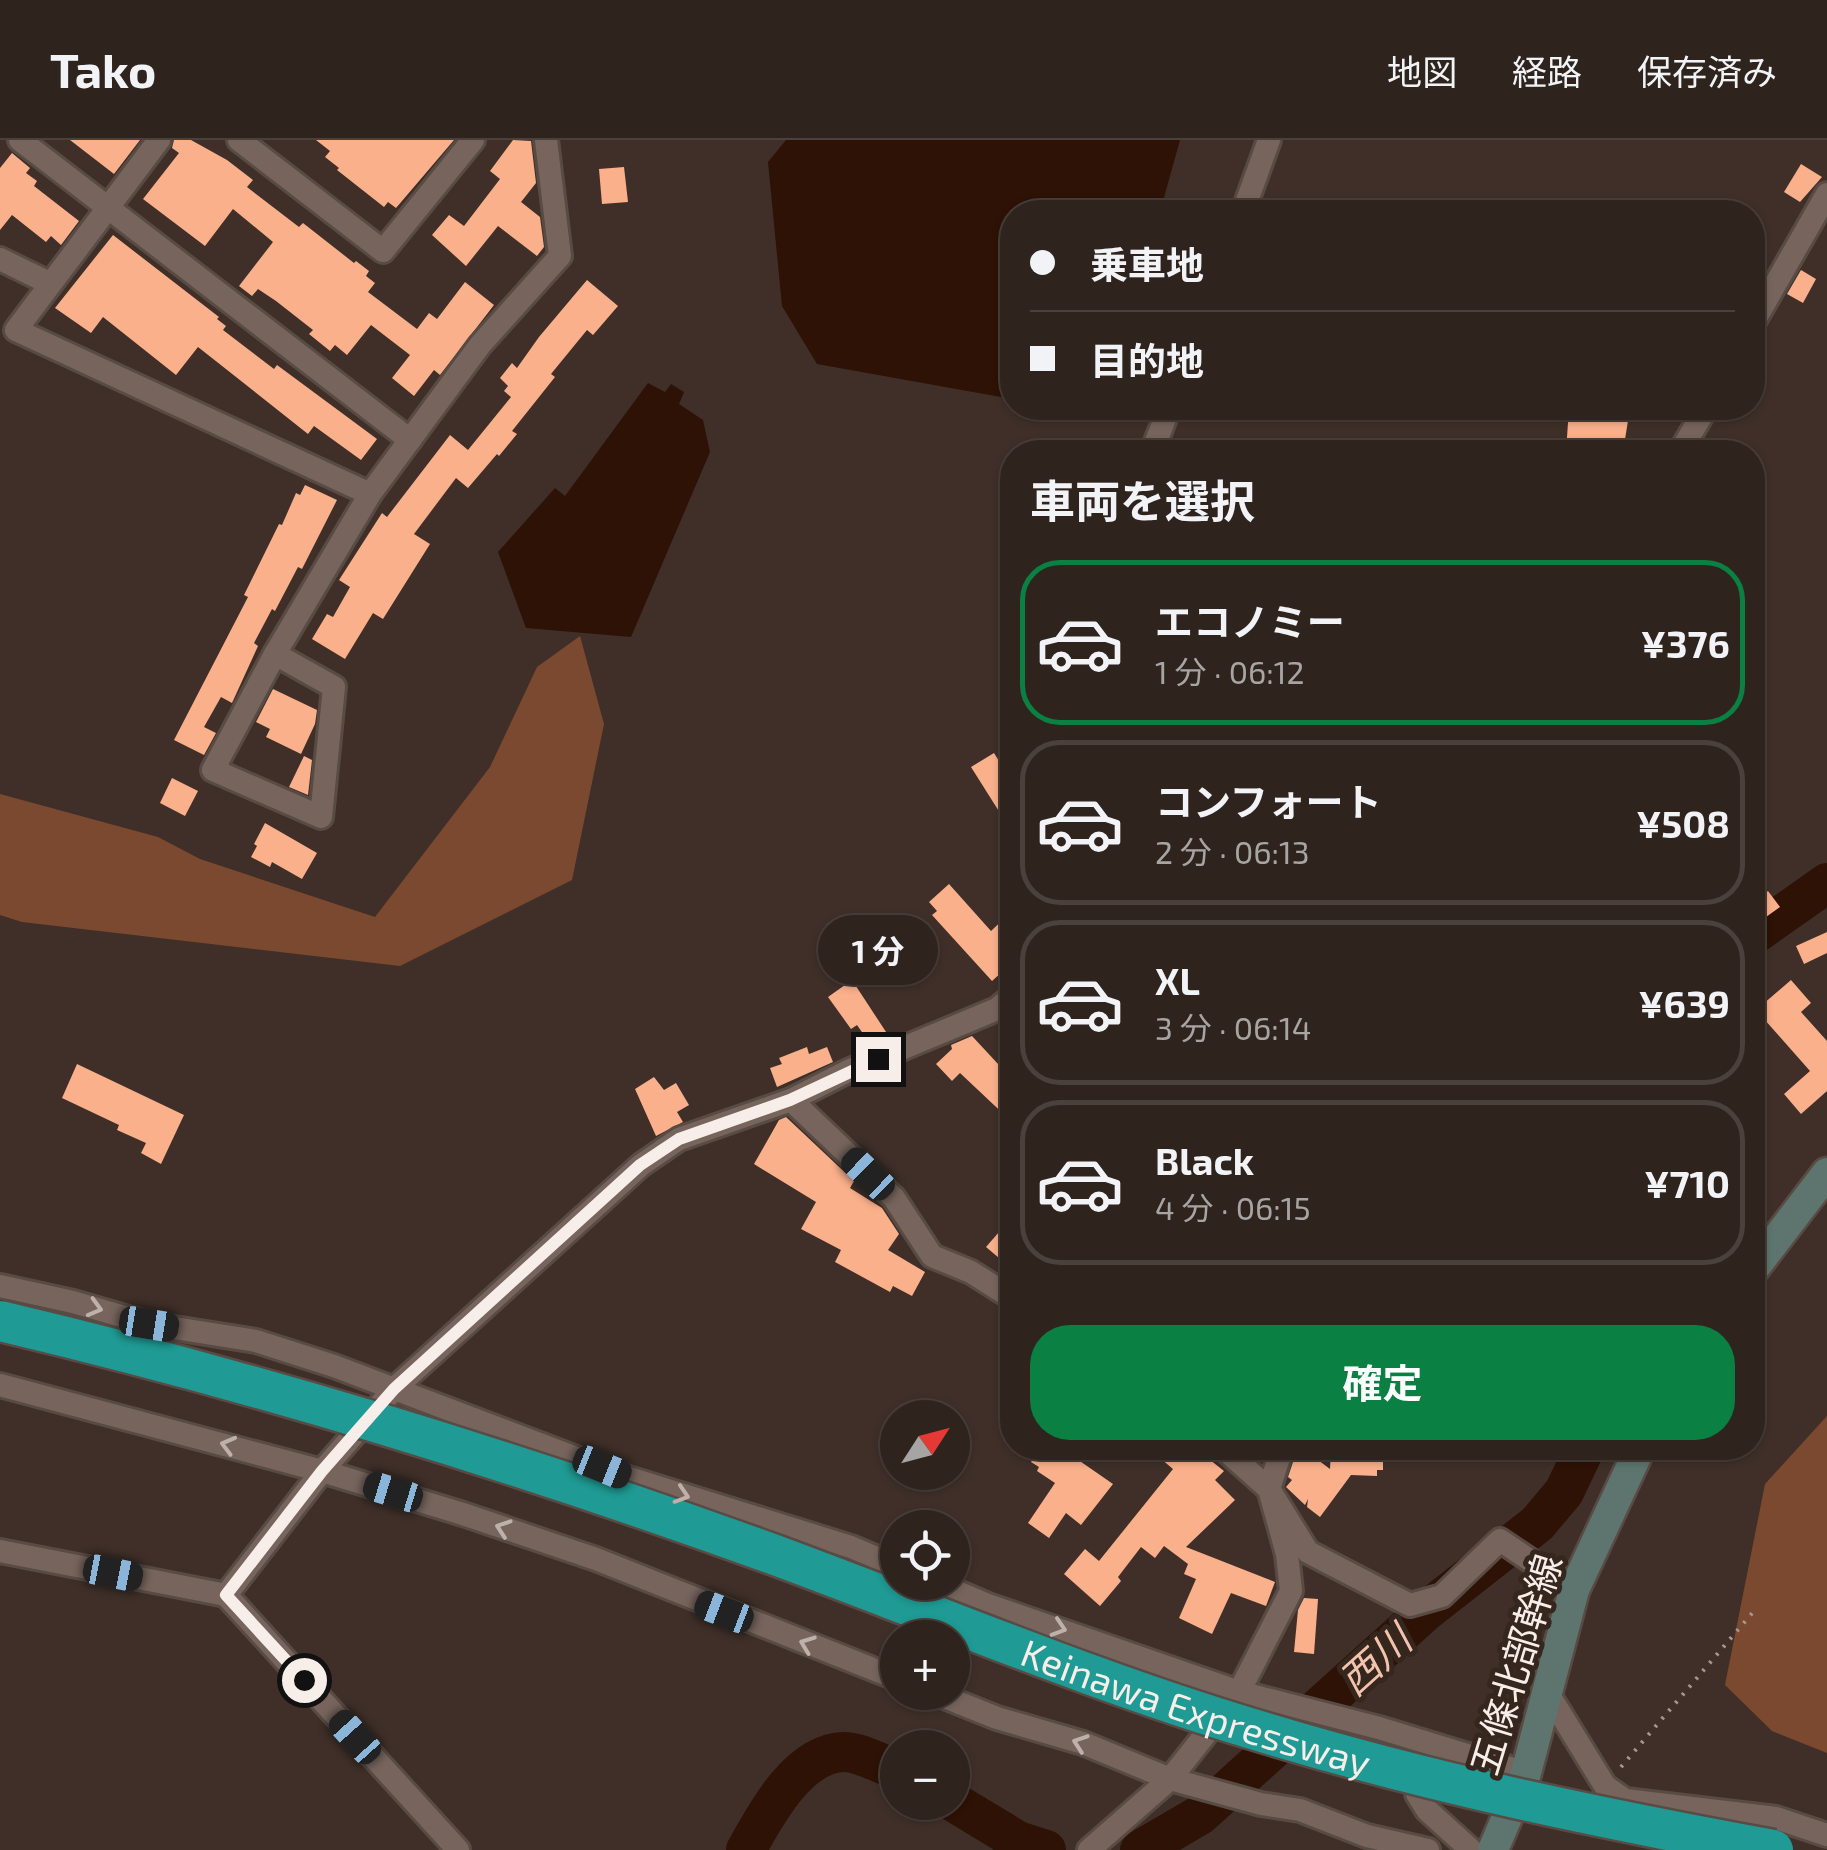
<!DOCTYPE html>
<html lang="ja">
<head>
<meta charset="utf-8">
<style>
  body { margin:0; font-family:"Exo 2","Noto Sans JP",sans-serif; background:#372b27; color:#f1f3f6; height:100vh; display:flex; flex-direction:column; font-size:38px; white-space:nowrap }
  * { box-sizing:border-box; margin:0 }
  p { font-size:32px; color:#a7a4a4 }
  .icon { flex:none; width:55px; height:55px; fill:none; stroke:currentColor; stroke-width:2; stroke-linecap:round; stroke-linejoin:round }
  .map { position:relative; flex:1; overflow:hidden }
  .sheet { position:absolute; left:1000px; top:300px; width:765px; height:1020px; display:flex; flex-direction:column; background:#2f231e; border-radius:40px; box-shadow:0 2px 8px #0004,0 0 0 2px #4a403c }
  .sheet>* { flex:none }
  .banner { position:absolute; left:1000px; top:60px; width:765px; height:220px; border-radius:40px; box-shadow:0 2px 8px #0004,0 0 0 2px #4a403c; display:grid; align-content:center; height:220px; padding:0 30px; background:#2f231e }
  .needle { width:65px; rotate:54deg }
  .controls { position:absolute; left:880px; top:1260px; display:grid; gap:20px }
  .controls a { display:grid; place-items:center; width:90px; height:90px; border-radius:50%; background:#2f231e; box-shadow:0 2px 8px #0004,0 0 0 2px #4a403c; font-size:50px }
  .end { position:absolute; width:45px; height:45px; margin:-22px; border:12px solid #f8eee9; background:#111; box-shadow:0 0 0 5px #111 }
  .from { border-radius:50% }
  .bubble { position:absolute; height:70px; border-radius:35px; background:#2f231e; box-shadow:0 2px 8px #0004,0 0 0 2px #4a403c; font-size:32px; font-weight:700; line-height:70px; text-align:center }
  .car { position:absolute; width:30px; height:60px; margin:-30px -15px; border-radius:12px; box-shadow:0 0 8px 2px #0007; background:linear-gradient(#222 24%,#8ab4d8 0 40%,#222 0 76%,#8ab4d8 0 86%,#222 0) }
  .banner b { display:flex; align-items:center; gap:35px; height:95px; font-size:38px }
  .banner b+b { border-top:2px solid #4a403c }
  .banner i { width:25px; height:25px; background:#f1f3f6 }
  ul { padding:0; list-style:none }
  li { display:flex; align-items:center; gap:30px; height:165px; margin:0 20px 15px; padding:0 10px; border:5px solid #4a403c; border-radius:40px }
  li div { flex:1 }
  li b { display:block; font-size:38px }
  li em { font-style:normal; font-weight:700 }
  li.selected { border-color:#0b8043 }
  li>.icon { width:90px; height:90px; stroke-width:1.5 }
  h2 { padding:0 30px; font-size:45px; line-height:120px }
  .cta { display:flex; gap:20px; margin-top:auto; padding:20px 30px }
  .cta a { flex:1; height:115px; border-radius:40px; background:#0b8043; color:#fff; font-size:40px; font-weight:700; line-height:115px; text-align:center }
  header { display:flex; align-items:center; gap:60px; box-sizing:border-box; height:140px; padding:0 50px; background:#2f231e; border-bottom:2px solid #4a403c }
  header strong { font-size:48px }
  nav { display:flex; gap:55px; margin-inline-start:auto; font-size:35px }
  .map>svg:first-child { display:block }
  .green { fill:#7b4930 }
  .water { fill:#2d1205 }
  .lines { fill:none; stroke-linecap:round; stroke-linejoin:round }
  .river { stroke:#2d1205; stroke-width:40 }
  .building { fill:#fab08b }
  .street-casing { stroke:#584b44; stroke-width:28 }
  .secondary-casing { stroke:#584b44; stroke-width:35 }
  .path { stroke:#a39791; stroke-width:4; stroke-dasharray:2.5 8; stroke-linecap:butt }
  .street { stroke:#77655d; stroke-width:22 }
  .secondary { stroke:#5d756e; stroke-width:30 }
  .highway-bridge-casing { stroke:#584b44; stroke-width:45; stroke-linecap:butt }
  .highway-bridge { stroke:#1f9a94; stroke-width:40 }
  .oneway { stroke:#beb0aa }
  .route { stroke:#f8eee9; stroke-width:12 }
  .labels { text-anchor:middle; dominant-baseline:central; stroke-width:10; stroke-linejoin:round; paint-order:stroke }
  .street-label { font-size:38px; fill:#f8eee9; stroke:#35261e }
  .water-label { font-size:40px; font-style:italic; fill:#f2c3ad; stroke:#35261e }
</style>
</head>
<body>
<header>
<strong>Tako</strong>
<nav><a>地図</a><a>経路</a><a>保存済み</a></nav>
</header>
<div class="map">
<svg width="1827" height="1710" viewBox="0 0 1827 1710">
  <rect width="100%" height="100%" fill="#3f2f28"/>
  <g class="green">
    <path d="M580 496 604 584 572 740 400 826 22 782 0 775V654L158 697 200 719 375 777 490 627 537 527Z"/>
    <path d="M1827 1276V1613L1772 1591 1725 1545 1765 1344Z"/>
  </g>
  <g class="water">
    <path d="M786 0H1180L1160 72H1012V259L817 224 782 166 768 22Z"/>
    <path d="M648 243 665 252 671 244 684 252 679 264 703 280 710 312 631 497 526 488 498 412 555 348 565 356Z"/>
  </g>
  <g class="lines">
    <g class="river">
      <path d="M1752 796 1827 743"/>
      <path d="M952 1661 1018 1701 1046 1710"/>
      <path d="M746 1710C766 1674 798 1613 844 1612 861 1612 882 1625 898 1630"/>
      <path d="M1140 1710 1200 1675 1426 1471 1537 1384 1564 1352 1585 1308"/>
    </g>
  </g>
  <g class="building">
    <path d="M70 0H140L114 34Z"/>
    <path d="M174 0H191L227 20 253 40 247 47 299 87 303 83 354 123 356 121 369 131 366 136 375 143 368 152 417 189 429 173 437 179 465 142 494 165 440 235 434 230 414 256 392 238 410 215 371 185 347 215 335 205 330 211 309 194 313 190 276 161 258 149 252 156 239 146 273 102 233 69 205 106 143 59 179 13 172 8Z"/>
    <path d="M316 0H454L396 68 388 62 384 67 337 30 339 28 325 17 330 11Z"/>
    <path d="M513 0 531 1 536 43 521 62 540 77 544 107 537 116 498 86 466 126 432 95 449 75 464 86 500 39 490 31Z"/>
    <path d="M12 13 30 28 26 33 37 41 34 46 79 81 61 105 51 96 46 102 12 75 0 90V28Z"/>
    <path d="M1801 24 1822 37 1800 62 1784 52Z"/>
    <path d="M624 27 628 62 602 64 599 29Z"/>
    <path d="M113 95 219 177 217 179 226 186 223 190 274 229 277 225 377 299 361 320 314 286 308 294 198 207 176 235 103 177 91 193 55 168Z"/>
    <path d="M1801 130 1816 139 1803 163 1787 154Z"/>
    <path d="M587 140 618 166 593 195 587 190 551 234 555 237 512 291 517 294 499 316 497 314 468 348 456 338 414 394 430 404 383 479 373 473 345 519 312 499 327 474 333 477 350 447 339 440 382 373 387 377 450 295 468 310 511 257 504 251 508 246 500 238 512 223 517 228 539 197Z"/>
    <path d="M1569 268H1630L1623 312H1566Z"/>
    <path d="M305 345 337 360 302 429 298 427 275 471 272 469 254 503 258 506 232 563 221 557 204 587 216 593 204 615 174 600 248 457 244 455 279 384 282 385 296 353 300 355Z"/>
    <path d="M273 549 317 570 315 584 301 614 266 597 270 589 256 582Z"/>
    <path d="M994 613 1012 642V692L971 627Z"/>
    <path d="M304 616 312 620 308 655 289 647Z"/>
    <path d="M172 638 198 651 185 676 160 663Z"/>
    <path d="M265 683 317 713 302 739 272 722 270 727 251 717 257 706 254 704Z"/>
    <path d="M949 744 991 791 1012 771V823L992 841 932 775 937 771 929 762Z"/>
    <path d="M1768 751 1780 767 1752 787V763Z"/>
    <path d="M1827 792V813L1804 824 1796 806Z"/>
    <path d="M852 840 888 895 871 905 857 885 851 889 828 857Z"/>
    <path d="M1791 840 1811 863 1801 872 1827 901V951L1801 974 1784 954 1810 931 1756 870Z"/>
    <path d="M972 896 1012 939V982L960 933 952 941 936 924 952 909 951 905Z"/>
    <path d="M807 907 809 914 827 907 833 922 777 947 770 928 782 924 779 918Z"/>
    <path d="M77 924 184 975 161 1024 141 1013 146 1003 117 990 119 985 62 958Z"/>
    <path d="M654 937 664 950 676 943 689 965 677 972 683 982 656 996 635 949Z"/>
    <path d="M786 977 854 1041 850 1048 882 1068 899 1094 888 1110 925 1132 912 1156 893 1146 890 1152 835 1122 841 1110 801 1089 816 1062 754 1024 779 980Z"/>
    <path d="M1012 1077V1129L986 1107Z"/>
    <path d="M1040 1308H1061L1113 1344 1081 1385 1066 1373 1049 1398 1028 1383 1055 1343 1037 1331 1039 1327 1031 1322Z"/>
    <path d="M1148 1308H1195L1224 1331 1215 1340 1235 1360 1186 1407 1275 1442 1266 1466 1231 1453 1212 1494 1179 1478 1196 1439 1184 1434 1188 1424 1164 1406 1155 1418 1141 1407 1118 1437 1121 1441 1100 1466 1064 1434 1085 1409 1099 1421 1173 1329Z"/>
    <path d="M1302 1308 1330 1329 1331 1309 1383 1311V1330H1377V1336L1351 1335 1320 1377 1307 1367 1308 1359 1305 1365 1286 1347 1292 1340 1288 1337 1294 1319Z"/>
    <path d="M1304 1458 1318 1459 1314 1514 1294 1512 1298 1470Z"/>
  </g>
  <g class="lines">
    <g class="street-casing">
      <g id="street">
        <path d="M20 0 410 300"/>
        <path d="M159 0 16 190 370 354"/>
        <path d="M239 0 383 111 473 0"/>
        <path d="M1243 72 1269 0"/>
        <path d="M0 119 49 143"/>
        <path d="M1752 185 1827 54"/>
        <path d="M1152 312 1169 268"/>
        <path d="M1680 312 1706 268"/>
        <path d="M275 514 370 354 480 205 560 116 546 0"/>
        <path d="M275 514 334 547 321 677 213 630Z"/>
        <path d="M791 960 894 1058 932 1116 971 1132 1012 1158"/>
        <path d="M0 1146 73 1162 149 1184 256 1201 334 1226 629 1338 851 1407 898 1427"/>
        <path d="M0 1245 322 1331 463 1374 596 1419 898 1539"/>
        <path d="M1223 1308 1269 1349 1308 1412 1410 1465 1442 1456 1500 1400 1574 1450"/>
        <path d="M0 1411 226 1455 322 1331 394 1249 641 1025 679 999 791 960 848 931 997 869 1012 856"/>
        <path d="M934 1442 988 1465 1239 1552 1379 1588 1526 1633"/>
        <path d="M226 1455 458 1710"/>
        <path d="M932 1552 997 1578 1083 1603 1170 1639 1261 1664 1300 1670 1367 1696 1428 1710"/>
        <path d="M1549 1555 1605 1646 1625 1660 1776 1678 1827 1695"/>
        <path d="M1416 1628 1417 1654 1427 1670 1471 1710"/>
        <path d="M1089 1710 1170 1639 1239 1552 1291 1451 1287 1414 1269 1349 1282 1308"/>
      </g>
    </g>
    <g class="secondary-casing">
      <g id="secondary">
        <path d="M1752 1131 1827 1033"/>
        <path d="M1493 1710 1526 1633 1574 1450 1640 1308"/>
      </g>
    </g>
    <path class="path" d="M1621 1627 1754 1471"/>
    <use href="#street" class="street"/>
    <use href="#secondary" class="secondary"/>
    <g class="highway-bridge-casing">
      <g id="highway-bridge">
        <path id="s1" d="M0 1181C262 1243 521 1323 775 1415 935 1474 1092 1541 1256 1590 1425 1642 1599 1678 1773 1710"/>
      </g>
    </g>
    <use href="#highway-bridge" class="highway-bridge"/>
  </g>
  <defs><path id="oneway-chevron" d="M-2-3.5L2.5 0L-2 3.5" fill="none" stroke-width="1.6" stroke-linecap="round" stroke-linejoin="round" transform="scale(2.5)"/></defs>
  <g class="oneway">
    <use href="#oneway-chevron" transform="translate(95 1168) rotate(16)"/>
    <use href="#oneway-chevron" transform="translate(228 1305) rotate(-165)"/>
    <use href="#oneway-chevron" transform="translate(682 1355) rotate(18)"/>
    <use href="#oneway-chevron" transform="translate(503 1388) rotate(-161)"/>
    <use href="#oneway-chevron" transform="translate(1059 1488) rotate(18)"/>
    <use href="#oneway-chevron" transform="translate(807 1504) rotate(-159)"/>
    <use href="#oneway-chevron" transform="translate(1080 1603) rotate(-161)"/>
  </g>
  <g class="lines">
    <path class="route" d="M304 1540 226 1455 322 1331 394 1249 640 1025 679 999 790 960 878 919"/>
  </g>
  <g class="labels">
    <g class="street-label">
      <text transform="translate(1515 1524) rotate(-73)">五條北部幹線</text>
      <text stroke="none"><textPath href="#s1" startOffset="1258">Keinawa Expressway</textPath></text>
    </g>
    <g class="water-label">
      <text transform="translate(1374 1519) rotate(-42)">西川</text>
    </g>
  </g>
</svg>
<div class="controls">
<a><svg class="needle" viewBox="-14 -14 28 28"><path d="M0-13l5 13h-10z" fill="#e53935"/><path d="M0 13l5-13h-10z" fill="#a7a4a4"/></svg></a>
<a><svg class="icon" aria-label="locate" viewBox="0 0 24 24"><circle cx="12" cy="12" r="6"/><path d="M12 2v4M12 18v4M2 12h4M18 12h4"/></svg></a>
<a>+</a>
<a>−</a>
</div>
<i class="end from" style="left:304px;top:1540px"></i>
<i class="end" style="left:878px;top:919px"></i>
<div class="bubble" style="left:818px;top:775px;width:120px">1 分</div>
<i class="car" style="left:868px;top:1034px;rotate:314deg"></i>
<i class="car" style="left:149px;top:1184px;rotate:99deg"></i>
<i class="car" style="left:602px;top:1327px;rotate:112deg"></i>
<i class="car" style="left:393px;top:1352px;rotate:287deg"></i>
<i class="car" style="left:113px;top:1433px;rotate:101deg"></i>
<i class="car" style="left:724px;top:1472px;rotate:291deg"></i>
<i class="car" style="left:355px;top:1597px;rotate:318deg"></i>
<div class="banner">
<b><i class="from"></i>乗車地</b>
<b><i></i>目的地</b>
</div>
<section class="sheet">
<h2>車両を選択</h2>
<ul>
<li class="selected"><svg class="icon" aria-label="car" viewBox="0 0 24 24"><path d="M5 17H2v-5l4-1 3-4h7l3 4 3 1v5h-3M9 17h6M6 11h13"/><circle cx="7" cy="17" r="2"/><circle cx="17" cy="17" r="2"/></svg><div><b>エコノミー</b><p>1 分 · 06:12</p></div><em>¥376</em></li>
<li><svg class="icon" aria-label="car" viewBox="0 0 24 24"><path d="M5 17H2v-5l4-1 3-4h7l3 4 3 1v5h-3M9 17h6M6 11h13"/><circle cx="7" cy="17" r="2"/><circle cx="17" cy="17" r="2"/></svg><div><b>コンフォート</b><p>2 分 · 06:13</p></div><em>¥508</em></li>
<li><svg class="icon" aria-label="car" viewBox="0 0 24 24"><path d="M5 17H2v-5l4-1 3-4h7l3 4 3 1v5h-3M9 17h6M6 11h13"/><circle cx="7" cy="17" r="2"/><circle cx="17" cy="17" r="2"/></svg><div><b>XL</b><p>3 分 · 06:14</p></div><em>¥639</em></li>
<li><svg class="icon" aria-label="car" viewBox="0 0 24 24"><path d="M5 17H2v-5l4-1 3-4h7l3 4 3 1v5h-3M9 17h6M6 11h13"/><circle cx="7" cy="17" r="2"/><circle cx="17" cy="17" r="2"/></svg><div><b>Black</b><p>4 分 · 06:15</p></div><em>¥710</em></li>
</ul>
<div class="cta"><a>確定</a></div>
</section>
</div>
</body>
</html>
